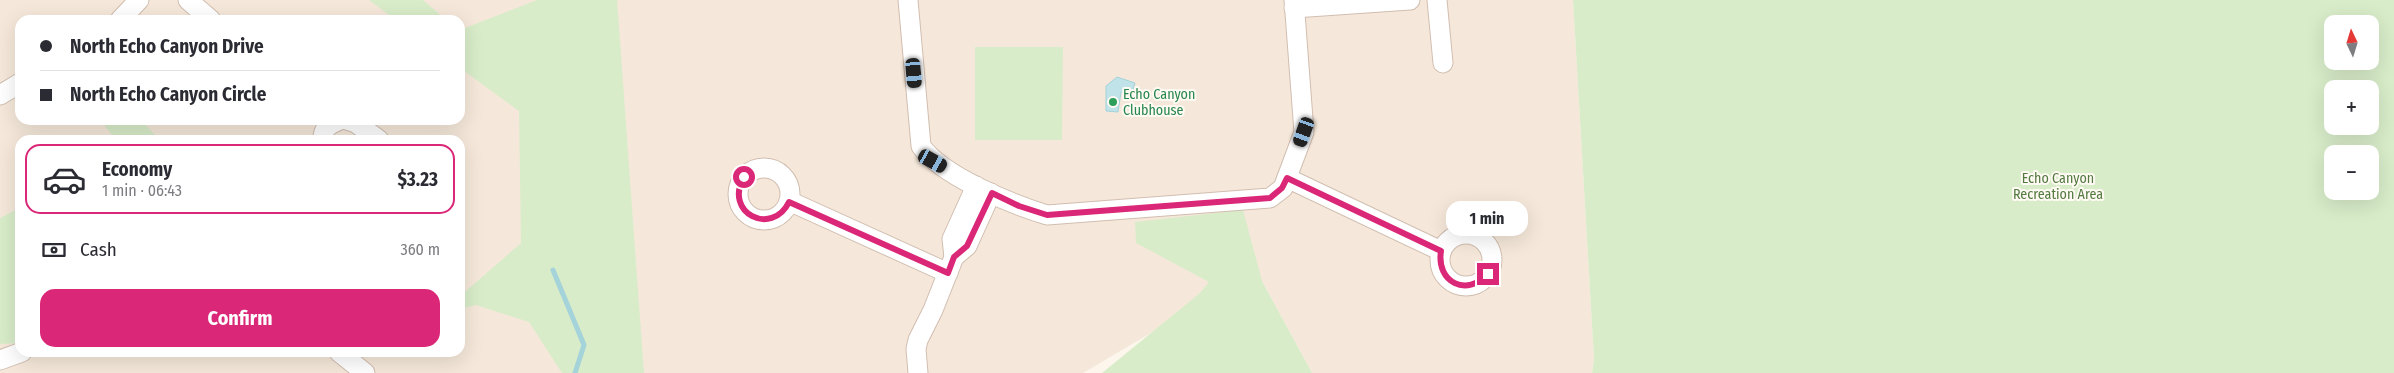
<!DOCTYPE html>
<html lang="en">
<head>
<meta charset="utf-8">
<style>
  body { margin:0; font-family:"Fira Sans Condensed",sans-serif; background:#f7f7f7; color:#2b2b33; height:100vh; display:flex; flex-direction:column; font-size:19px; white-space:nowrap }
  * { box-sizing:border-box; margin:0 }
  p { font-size:16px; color:#7c7c81 }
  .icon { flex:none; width:28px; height:28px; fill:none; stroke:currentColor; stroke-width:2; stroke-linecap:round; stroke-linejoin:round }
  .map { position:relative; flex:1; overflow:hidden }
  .details { position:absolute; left:15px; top:135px; width:450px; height:222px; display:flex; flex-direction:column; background:#fff; border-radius:15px; box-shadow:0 5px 20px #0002 }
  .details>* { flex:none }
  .banner { position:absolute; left:15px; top:15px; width:450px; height:110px; border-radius:15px; box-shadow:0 5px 20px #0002; display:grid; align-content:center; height:110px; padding:0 25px; background:#fff }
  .needle { width:32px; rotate:356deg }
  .tools { position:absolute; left:2324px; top:15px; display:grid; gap:10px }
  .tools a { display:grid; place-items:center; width:55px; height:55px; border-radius:10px; background:#fff; box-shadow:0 5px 20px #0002; font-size:25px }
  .end { position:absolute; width:22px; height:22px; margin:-11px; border:6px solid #db2777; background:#fff; box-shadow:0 0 0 2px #fff }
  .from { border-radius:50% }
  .bubble { position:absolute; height:35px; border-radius:15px; background:#fff; box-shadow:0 5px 20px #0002; font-size:16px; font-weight:700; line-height:35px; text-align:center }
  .car { position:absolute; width:15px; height:30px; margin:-15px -8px; border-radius:6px; box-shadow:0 0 4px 1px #0007; background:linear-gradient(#222 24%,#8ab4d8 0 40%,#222 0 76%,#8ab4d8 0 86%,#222 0) }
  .banner b { display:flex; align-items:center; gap:18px; height:48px; font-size:19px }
  .banner b+b { border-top:1px solid #e1e1e2 }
  .banner i { width:12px; height:12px; background:#2b2b33 }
  ul { padding:9px 0 0; list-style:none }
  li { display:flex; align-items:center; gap:15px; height:70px; margin:0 10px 8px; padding:0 15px; border:2px solid transparent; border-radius:15px }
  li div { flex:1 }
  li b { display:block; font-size:19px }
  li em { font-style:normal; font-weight:700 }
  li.active { border-color:#db2777 }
  li>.icon { width:45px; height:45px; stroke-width:1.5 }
  .pay { display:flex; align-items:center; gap:12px; height:55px; padding:0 25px; font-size:19px }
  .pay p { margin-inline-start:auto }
  .button { display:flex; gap:10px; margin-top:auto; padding:10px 25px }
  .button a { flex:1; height:58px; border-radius:15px; background:#db2777; color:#fff; font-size:20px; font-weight:700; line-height:58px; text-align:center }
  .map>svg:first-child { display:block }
  .residential { fill:#f5e8da; fill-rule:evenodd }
  .green { fill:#d8ecc9; fill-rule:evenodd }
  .water { fill:#bfe3e8; stroke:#a5d3da }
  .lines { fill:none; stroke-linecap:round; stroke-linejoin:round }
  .stream { stroke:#a5d3da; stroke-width:5 }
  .minor-casing { stroke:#d1beb0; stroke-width:21 }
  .minor { stroke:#fff; stroke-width:19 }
  .route { stroke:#db2777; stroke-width:6 }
  .leisure-dot { fill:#2e9e5b; stroke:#fffaf3; stroke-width:2 }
  .labels { text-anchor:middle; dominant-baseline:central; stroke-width:4; stroke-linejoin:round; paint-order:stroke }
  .leisure-label { font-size:14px; fill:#27864d; stroke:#fffaf3; text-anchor:start }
  .park-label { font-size:14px; fill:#537a41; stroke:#fffaf3 }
</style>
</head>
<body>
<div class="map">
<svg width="2394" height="373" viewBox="0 0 2394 373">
  <rect width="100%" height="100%" fill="#fdf6ec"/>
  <path class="residential" d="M0 0H1573L1594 359 1592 373H1312L1262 281 1222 291 1083 373H0ZM20 20H460V120H20ZM20 140H460V352H20Z"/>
  <g class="green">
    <path d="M369 0H423L446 20H396Z"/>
    <path d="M537 0H617L644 373H562L529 322 476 305 460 309V290L466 291 521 243 519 111 460 68V30Z"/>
    <path d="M1573 0H2394V373H1592L1594 359ZM2332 24H2370V61H2332ZM2332 89H2370V126H2332ZM2332 154H2370V191H2332Z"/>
    <path d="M975 47H1063L1062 140H975Z"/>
    <path d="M100 120H141L160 140H116Z"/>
    <path d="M20 208V343L0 344V218Z"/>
    <path d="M1243 210 1262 281 1312 373H1102L1200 293 1209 282 1136 243 1135 222Z"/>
  </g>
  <path class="water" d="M1117 77 1135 83 1132 93 1121 92 1118 112 1106 111V86Z"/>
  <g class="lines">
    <path class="stream" d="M553 270 584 345 575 373"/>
    <g class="minor-casing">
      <g id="minor">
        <path d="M188 0 211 20"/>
        <path d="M908 0 921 146C942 176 1011 204 1047 215L1270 198 1283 188 1304 132 1294 0"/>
        <path d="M1437 0 1443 63"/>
        <path d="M1294 8 1410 0"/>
        <path d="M120 20 139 0"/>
        <path d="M0 95 20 83"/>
        <path d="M347 120 356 123 379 140"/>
        <path d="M323 140C322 128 330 124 340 120"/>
        <circle cx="764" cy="194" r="26"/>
        <path d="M1287 178 1441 251"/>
        <path d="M789 201 948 273"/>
        <circle cx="1466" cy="260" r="26"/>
        <path d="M954 257 952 239 976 186"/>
        <path d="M339 352 365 373"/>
        <path d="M0 360 22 352"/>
        <path d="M918 373 916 349 918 340 933 310 954 257 967 246 991 193"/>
      </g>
    </g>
    <use href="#minor" class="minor"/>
  </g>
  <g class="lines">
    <path class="route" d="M744 177C723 213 772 237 789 202L948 273 954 257 967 246 992 193 1019 206 1047 215 1270 198 1282 188 1287 178 1441 251C1436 283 1467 297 1488 274"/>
  </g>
  <circle class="leisure-dot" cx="1113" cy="102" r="5"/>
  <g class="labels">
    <g class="leisure-label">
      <text x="1123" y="94">Echo Canyon<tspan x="1123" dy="16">Clubhouse</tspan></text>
    </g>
    <g class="park-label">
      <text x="2058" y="178">Echo Canyon<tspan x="2058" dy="16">Recreation Area</tspan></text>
    </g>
  </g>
</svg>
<div class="tools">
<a><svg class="needle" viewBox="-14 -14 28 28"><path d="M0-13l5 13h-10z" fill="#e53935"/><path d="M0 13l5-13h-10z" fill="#7c7c81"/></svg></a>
<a>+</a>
<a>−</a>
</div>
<i class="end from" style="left:744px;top:177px"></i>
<i class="end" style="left:1488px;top:274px"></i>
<div class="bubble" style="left:1446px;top:201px;width:82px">1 min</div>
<i class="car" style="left:914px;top:73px;rotate:175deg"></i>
<i class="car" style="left:1304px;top:132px;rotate:200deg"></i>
<i class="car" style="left:933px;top:161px;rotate:119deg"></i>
<div class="banner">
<b><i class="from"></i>North Echo Canyon Drive</b>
<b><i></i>North Echo Canyon Circle</b>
</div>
<section class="details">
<ul>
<li class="active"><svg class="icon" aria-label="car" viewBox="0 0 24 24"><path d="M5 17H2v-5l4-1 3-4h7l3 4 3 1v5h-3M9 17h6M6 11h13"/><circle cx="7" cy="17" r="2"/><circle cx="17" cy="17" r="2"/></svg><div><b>Economy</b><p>1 min · 06:43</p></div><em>$3.23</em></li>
</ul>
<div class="pay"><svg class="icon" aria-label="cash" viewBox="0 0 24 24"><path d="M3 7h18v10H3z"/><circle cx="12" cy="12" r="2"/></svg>Cash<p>360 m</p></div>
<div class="button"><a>Confirm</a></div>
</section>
</div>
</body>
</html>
